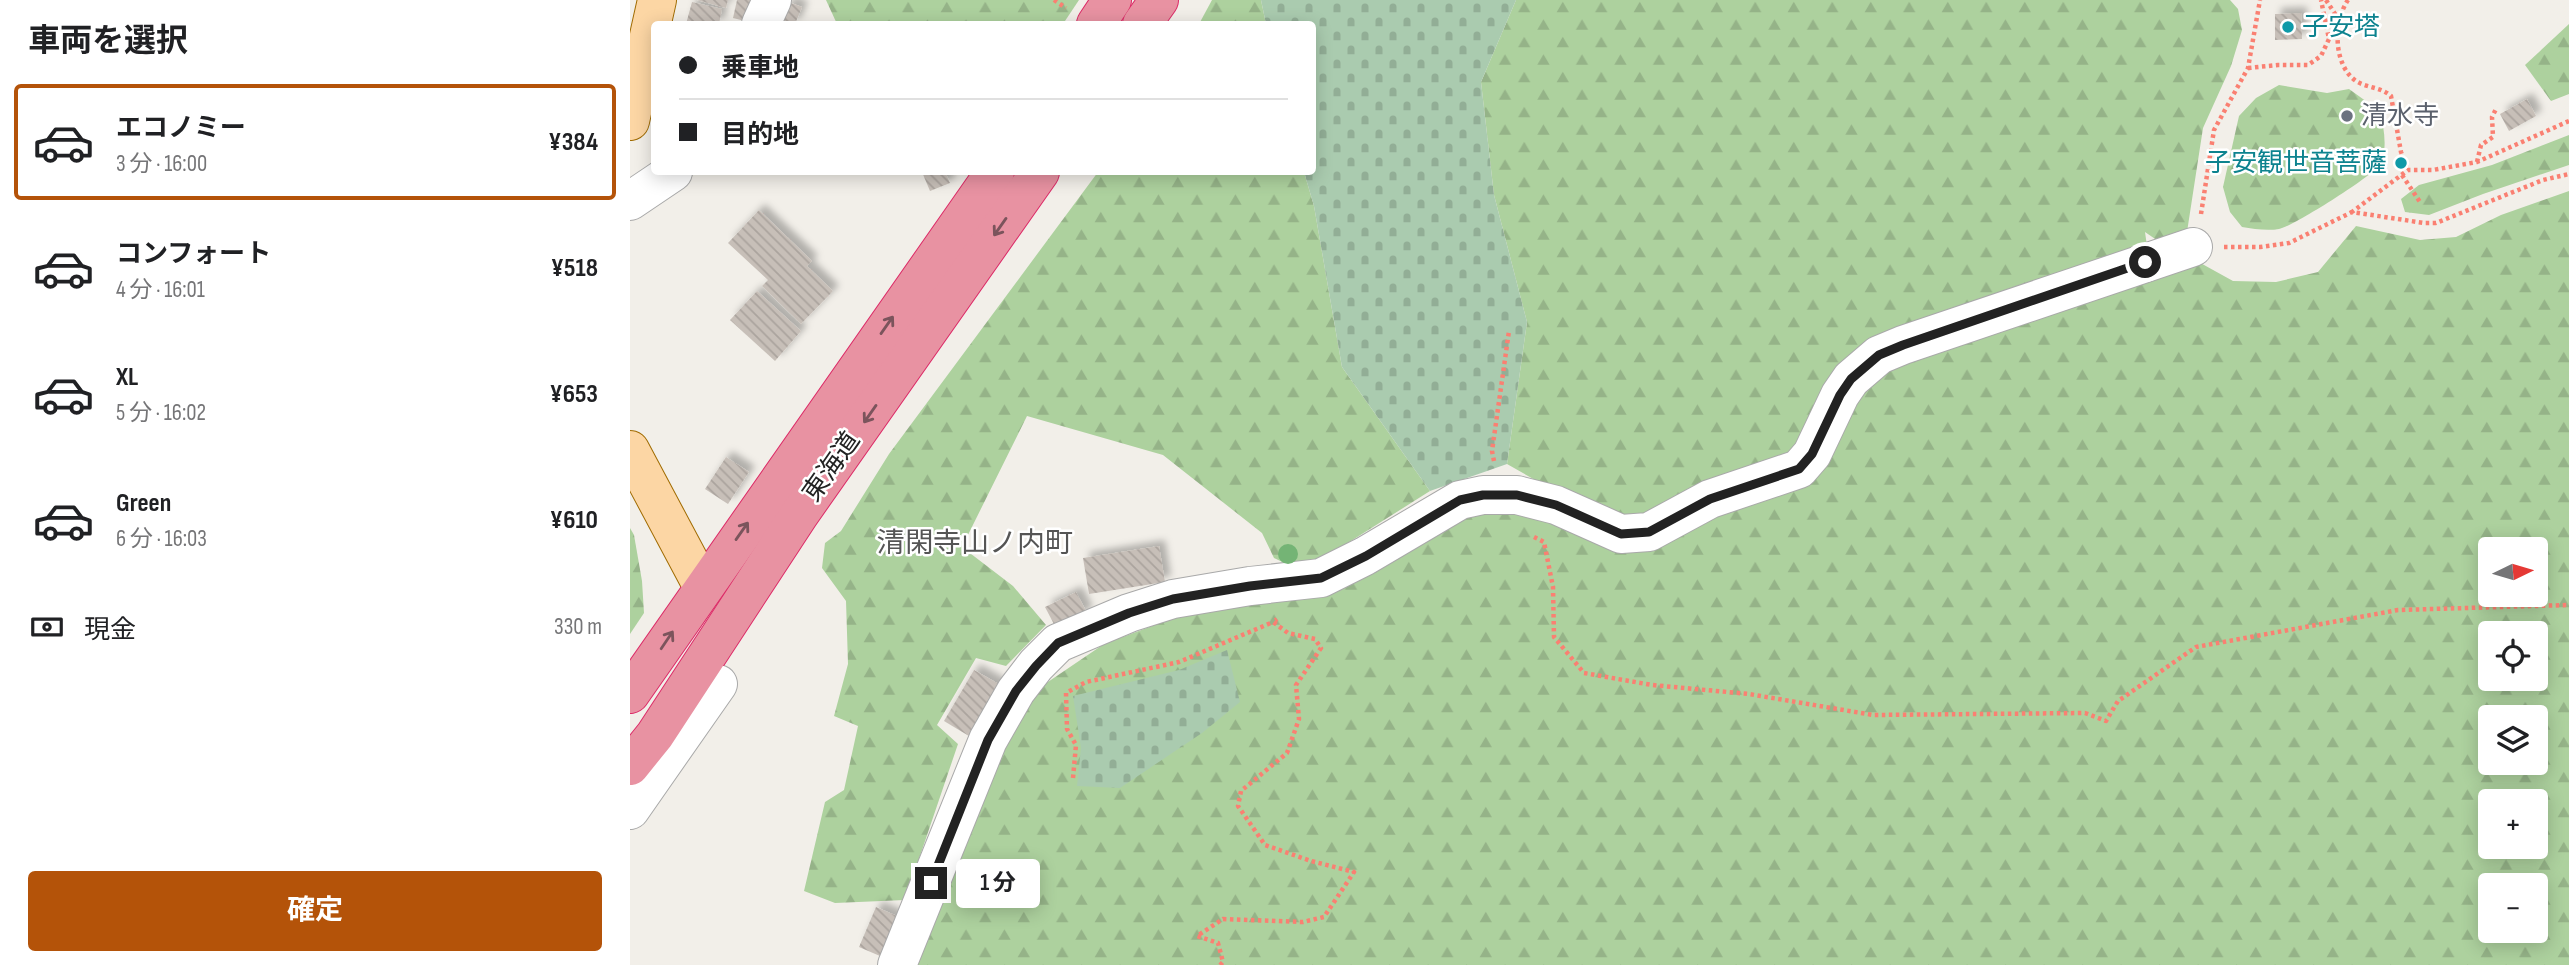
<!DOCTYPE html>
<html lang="ja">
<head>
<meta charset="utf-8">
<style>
  body { margin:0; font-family:"Sofia Sans Condensed","Noto Sans JP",sans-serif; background:#f6f6f6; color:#202124; height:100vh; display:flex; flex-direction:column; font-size:26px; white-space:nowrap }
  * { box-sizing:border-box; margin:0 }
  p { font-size:23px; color:#757577 }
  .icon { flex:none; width:38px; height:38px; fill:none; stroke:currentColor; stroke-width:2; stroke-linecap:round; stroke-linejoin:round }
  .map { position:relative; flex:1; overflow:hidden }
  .side { display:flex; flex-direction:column; background:#fff; width:630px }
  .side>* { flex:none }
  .top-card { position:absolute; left:21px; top:21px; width:665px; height:154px; border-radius:7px; box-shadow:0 4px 18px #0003; display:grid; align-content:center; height:154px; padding:0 28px; background:#fff }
  .needle { width:46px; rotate:85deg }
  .controls { position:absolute; left:1848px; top:537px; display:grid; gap:14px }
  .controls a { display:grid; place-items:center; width:70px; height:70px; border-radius:7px; background:#fff; box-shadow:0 4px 18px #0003; font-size:35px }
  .end { position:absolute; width:32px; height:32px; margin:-16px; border:9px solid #222; background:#fff; box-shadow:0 0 0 4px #fff }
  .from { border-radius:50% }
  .bubble { position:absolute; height:49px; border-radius:7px; background:#fff; box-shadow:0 4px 18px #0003; font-size:23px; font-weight:700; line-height:49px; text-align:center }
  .top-card b { display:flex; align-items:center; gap:24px; height:66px; font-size:26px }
  .top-card b+b { border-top:2px solid #e0e0e0 }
  .top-card i { width:18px; height:18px; background:#202124 }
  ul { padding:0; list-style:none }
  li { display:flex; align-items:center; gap:21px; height:116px; margin:0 14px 10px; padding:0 14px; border:4px solid transparent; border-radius:7px }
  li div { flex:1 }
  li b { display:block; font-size:26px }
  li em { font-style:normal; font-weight:700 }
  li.selected { border-color:#b45309 }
  li>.icon { width:63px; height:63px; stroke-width:1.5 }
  h2 { padding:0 28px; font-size:32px; line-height:84px }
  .pay { display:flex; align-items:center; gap:18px; height:77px; padding:0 28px; font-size:26px }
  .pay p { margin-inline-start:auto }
  .primary-button { display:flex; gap:14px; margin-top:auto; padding:14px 28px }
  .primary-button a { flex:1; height:80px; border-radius:7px; background:#b45309; color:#fff; font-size:28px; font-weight:700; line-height:80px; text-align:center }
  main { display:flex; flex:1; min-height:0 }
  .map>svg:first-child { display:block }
  .forest { fill:url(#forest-firs); fill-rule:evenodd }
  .cemetery { fill:url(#cemetery-stones) }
  .building { fill:url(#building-back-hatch); filter:url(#shadow) }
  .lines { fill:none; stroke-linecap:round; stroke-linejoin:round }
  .minor-casing { stroke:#a9a9a9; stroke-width:40 }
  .major-casing { stroke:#a06b00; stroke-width:40 }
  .highway-casing { stroke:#dc2a67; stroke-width:40 }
  .path { stroke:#fa8072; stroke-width:4.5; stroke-dasharray:3.5 3.5; stroke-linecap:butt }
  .minor { stroke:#fff; stroke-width:38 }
  .major { stroke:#fcd6a4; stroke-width:38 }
  .highway { stroke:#e892a2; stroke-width:38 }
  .tree { fill:#74b475 }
  .oneway { stroke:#7b545c }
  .route { stroke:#222; stroke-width:9 }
  .culture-dot { fill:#0f9aa8; stroke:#fff; stroke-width:2.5 }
  .worship-dot { fill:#6b7280; stroke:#fff; stroke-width:2.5 }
  .labels { text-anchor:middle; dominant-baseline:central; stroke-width:5; stroke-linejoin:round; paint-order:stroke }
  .culture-label { font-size:26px; fill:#0d838f; stroke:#fff; text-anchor:start }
  .worship-label { font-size:26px; fill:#5b616d; stroke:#fff; text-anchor:start }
  .street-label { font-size:26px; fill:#222; stroke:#fff }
  .neighbourhood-label { font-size:28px; fill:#555; stroke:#fff }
</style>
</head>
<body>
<main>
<section class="side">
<h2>車両を選択</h2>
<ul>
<li class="selected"><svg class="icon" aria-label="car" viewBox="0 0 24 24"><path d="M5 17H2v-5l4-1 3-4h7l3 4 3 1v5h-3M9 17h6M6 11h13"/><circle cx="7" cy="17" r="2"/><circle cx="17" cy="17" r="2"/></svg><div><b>エコノミー</b><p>3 分 · 16:00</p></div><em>¥384</em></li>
<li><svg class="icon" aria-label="car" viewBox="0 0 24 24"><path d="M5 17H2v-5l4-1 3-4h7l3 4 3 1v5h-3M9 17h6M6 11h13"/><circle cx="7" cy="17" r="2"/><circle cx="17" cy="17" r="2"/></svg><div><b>コンフォート</b><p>4 分 · 16:01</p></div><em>¥518</em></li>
<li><svg class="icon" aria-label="car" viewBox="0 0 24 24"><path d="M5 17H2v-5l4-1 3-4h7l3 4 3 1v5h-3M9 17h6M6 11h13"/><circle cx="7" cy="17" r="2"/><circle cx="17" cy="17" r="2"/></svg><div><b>XL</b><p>5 分 · 16:02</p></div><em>¥653</em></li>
<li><svg class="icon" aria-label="car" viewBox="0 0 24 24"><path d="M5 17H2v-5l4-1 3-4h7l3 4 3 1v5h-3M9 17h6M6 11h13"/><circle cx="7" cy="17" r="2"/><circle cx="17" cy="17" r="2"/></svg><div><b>Green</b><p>6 分 · 16:03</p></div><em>¥610</em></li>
</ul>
<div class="pay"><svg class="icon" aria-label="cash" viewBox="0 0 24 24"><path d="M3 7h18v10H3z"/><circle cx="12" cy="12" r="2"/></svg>現金<p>330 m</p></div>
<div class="primary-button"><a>確定</a></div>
</section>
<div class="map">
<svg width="1939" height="965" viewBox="0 0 1939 965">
  <defs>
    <pattern id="forest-firs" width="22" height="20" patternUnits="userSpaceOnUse" patternTransform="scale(1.75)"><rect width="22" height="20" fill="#add19e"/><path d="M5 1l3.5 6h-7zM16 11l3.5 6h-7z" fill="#95b388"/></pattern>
    <pattern id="cemetery-stones" width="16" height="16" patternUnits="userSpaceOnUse" patternTransform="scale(1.75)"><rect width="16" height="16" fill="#aacbaf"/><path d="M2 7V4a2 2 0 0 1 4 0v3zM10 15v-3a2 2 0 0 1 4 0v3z" fill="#92ae96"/></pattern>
    <pattern id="building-back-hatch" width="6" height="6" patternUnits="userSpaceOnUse" patternTransform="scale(1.75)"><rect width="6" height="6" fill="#c7bfb8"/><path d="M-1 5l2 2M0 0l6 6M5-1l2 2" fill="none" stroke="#aba49e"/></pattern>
    <filter id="shadow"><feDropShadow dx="6" dy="-6" stdDeviation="3.5" flood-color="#0004"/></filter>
  </defs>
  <rect width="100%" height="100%" fill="#f2efe9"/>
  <g class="forest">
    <path d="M196 0H449L433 24H207Z"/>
    <path d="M582 0H631L636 24H569Z"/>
    <path d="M886 0H1600L1608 9 1612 30 1601 66 1573 128 1557 232 1531 243 1515 232 1517 246 1239 341 1156 462 1018 516H992L928 493 877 464 897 322 864 195 851 82Z"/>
    <path d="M1939 24V94L1921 101 1895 65Z"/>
    <path d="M1649 85 1697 93 1719 89 1751 112C1753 129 1759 149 1749 165 1743 176 1662 227 1649 229 1637 231 1624 229 1612 227L1600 212 1593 187 1609 116 1626 98Z"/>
    <path d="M1939 135V165L1853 194 1799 215 1775 212 1771 199 1789 185 1862 165Z"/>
    <path d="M468 172H674L684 206 712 367 800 491 694 558 665 568 644 558 632 533 533 455 397 416 332 547 383 586 416 625 376 666 346 658 307 725 328 744 275 900 205 903 174 891 195 802 214 790 228 726 204 716 218 664 216 601 192 568 195 543 211 531 259 454Z"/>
    <path d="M1939 191V965H280L381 731 409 688 474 644 832 510 923 514 987 547 1181 478 1226 395 1257 369 1565 260 1603 281 1646 282 1688 272 1726 226 1790 240 1826 237 1871 215ZM1860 550H1906V595H1860ZM1860 634H1906V679H1860ZM1860 718H1906V763H1860ZM1860 802H1906V847H1860ZM1860 886H1906V931H1860Z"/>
    <path d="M0 528 4 535 12 581 14 613 0 634Z"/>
  </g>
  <g class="cemetery">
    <path d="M631 0H886L851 82 864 195 897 322 877 464 800 491 712 367 684 206 674 172H682V24H636Z"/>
    <path d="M597 650 610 702 572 733 490 788 447 786 451 748 443 696 549 670Z"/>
  </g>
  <g class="building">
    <path d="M67 0H98L96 8Z"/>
    <path d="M107 0H128L119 22 103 18Z"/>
    <path d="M62 2 92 9 89 24H56Z"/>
    <path d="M158 2 172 7 165 24H149Z"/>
    <path d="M1671 13 1672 39 1645 40V14Z"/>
    <path d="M1897 99 1906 116 1879 131 1870 114Z"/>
    <path d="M292 172H315L320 183 300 191Z"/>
    <path d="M129 210 182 261 177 266 203 291 171 324 132 286 138 280 98 243Z"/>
    <path d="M127 291 171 331 145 361 100 320Z"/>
    <path d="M96 457 119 472 98 504 75 489Z"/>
    <path d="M529 546 535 582 459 594 453 558Z"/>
    <path d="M446 592 457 613 426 628 415 607Z"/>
    <path d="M344 670 374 687 344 739 314 721Z"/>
    <path d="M246 907 274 919 257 959 229 947Z"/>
  </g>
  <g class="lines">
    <g class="minor-casing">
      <g id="minor">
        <path d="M131 24 142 0"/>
        <path d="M0 201 43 172"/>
        <path d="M0 810 88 684"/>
        <path d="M267 965 358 740 386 691 406 665 428 643 499 613 543 599 620 586 691 578 735 556 830 500 853 495H887L926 505 991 534 1019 532 1080 499 1169 469 1182 454 1210 395 1221 379 1249 355 1273 345 1563 247"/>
      </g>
    </g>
    <g class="major-casing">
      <g id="major">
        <path d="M0 121 27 0"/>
        <path d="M0 450 73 587"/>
      </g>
    </g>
    <g class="highway-casing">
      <g id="highway">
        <path d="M466 24 482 0"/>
        <path d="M512 24 529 0"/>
        <path d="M0 694 365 172"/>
        <path d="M0 766 25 735 169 515 410 172"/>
      </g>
    </g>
    <g class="path">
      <path d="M424 0 436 8"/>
      <path d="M1696 0 1709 20"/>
      <path d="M1718 0C1703 22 1703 65 1726 81 1737 88 1751 87 1761 96L1771 152 1778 170"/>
      <path d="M1618 68 1648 65H1678L1691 56 1699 39 1691 0"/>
      <path d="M1939 121 1847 162 1803 170H1778L1722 212 1794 223H1806L1913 180 1939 174"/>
      <path d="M1847 162 1851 145 1863 137 1862 117 1867 107"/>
      <path d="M1772 175 1790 202"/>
      <path d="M1571 214 1584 130 1618 68 1630 0"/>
      <path d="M1594 247H1630L1659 243 1722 212"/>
      <path d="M864 461 862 451 879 331"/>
      <path d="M904 537 914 542 923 587 924 637 954 673 1022 685 1119 694 1243 715 1455 713 1476 721 1488 701 1566 647 1768 610 1939 605"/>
      <path d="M443 778 446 745 437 729 436 693 456 682 549 662 643 622"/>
      <path d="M590 965 593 962 588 943 567 936 593 919 673 922 694 917 724 872 681 861 635 845 608 806 611 791 657 753 669 719 666 685 691 648 685 639 658 633 643 622 647 619"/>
    </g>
    <use href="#minor" class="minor"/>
    <use href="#major" class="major"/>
    <use href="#highway" class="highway"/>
  </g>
  <circle class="tree" cx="658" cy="554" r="10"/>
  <defs><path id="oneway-shaft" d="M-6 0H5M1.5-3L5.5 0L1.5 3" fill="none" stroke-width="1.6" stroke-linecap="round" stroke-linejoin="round" transform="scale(1.75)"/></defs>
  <g class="oneway">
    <use href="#oneway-shaft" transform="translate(370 227) rotate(125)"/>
    <use href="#oneway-shaft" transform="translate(257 325) rotate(-55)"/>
    <use href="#oneway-shaft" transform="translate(240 414) rotate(125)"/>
    <use href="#oneway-shaft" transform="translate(112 531) rotate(-55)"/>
    <use href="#oneway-shaft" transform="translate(37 640) rotate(-56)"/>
  </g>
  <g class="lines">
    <path class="route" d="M301 883 358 740 386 691 406 666 428 643 499 613 543 599 620 586 691 578 736 556 830 500 853 495H887L926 505 991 534 1019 532 1080 499 1169 469 1182 454 1210 395 1221 379 1249 355 1273 345 1515 262"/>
  </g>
  <g class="culture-dot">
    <circle cx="1658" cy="27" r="7"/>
    <circle cx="1771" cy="163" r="7"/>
  </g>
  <circle class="worship-dot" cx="1717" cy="116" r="7"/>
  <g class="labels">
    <g class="culture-label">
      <text x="1672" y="27">子安塔</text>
      <text x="1757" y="163" text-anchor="end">子安観世音菩薩</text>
    </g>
    <g class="worship-label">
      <text x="1731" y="116">清水寺</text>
    </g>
    <g class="street-label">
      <text transform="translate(202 467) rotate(-55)">東海道</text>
    </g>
    <g class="neighbourhood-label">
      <text x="345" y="543">清閑寺山ノ内町</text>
    </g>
  </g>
</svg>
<div class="controls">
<a><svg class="needle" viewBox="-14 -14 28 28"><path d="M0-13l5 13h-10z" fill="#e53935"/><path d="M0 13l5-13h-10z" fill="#757577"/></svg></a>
<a><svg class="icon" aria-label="locate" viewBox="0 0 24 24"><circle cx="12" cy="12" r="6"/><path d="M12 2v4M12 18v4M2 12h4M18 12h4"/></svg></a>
<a><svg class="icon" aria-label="layers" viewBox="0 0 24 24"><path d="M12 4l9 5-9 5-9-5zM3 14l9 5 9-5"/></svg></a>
<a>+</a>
<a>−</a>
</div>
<i class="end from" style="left:1515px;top:262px"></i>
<i class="end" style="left:301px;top:883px"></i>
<div class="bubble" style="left:326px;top:859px;width:84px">1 分</div>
<div class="top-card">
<b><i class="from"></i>乗車地</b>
<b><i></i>目的地</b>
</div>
</div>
</main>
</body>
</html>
